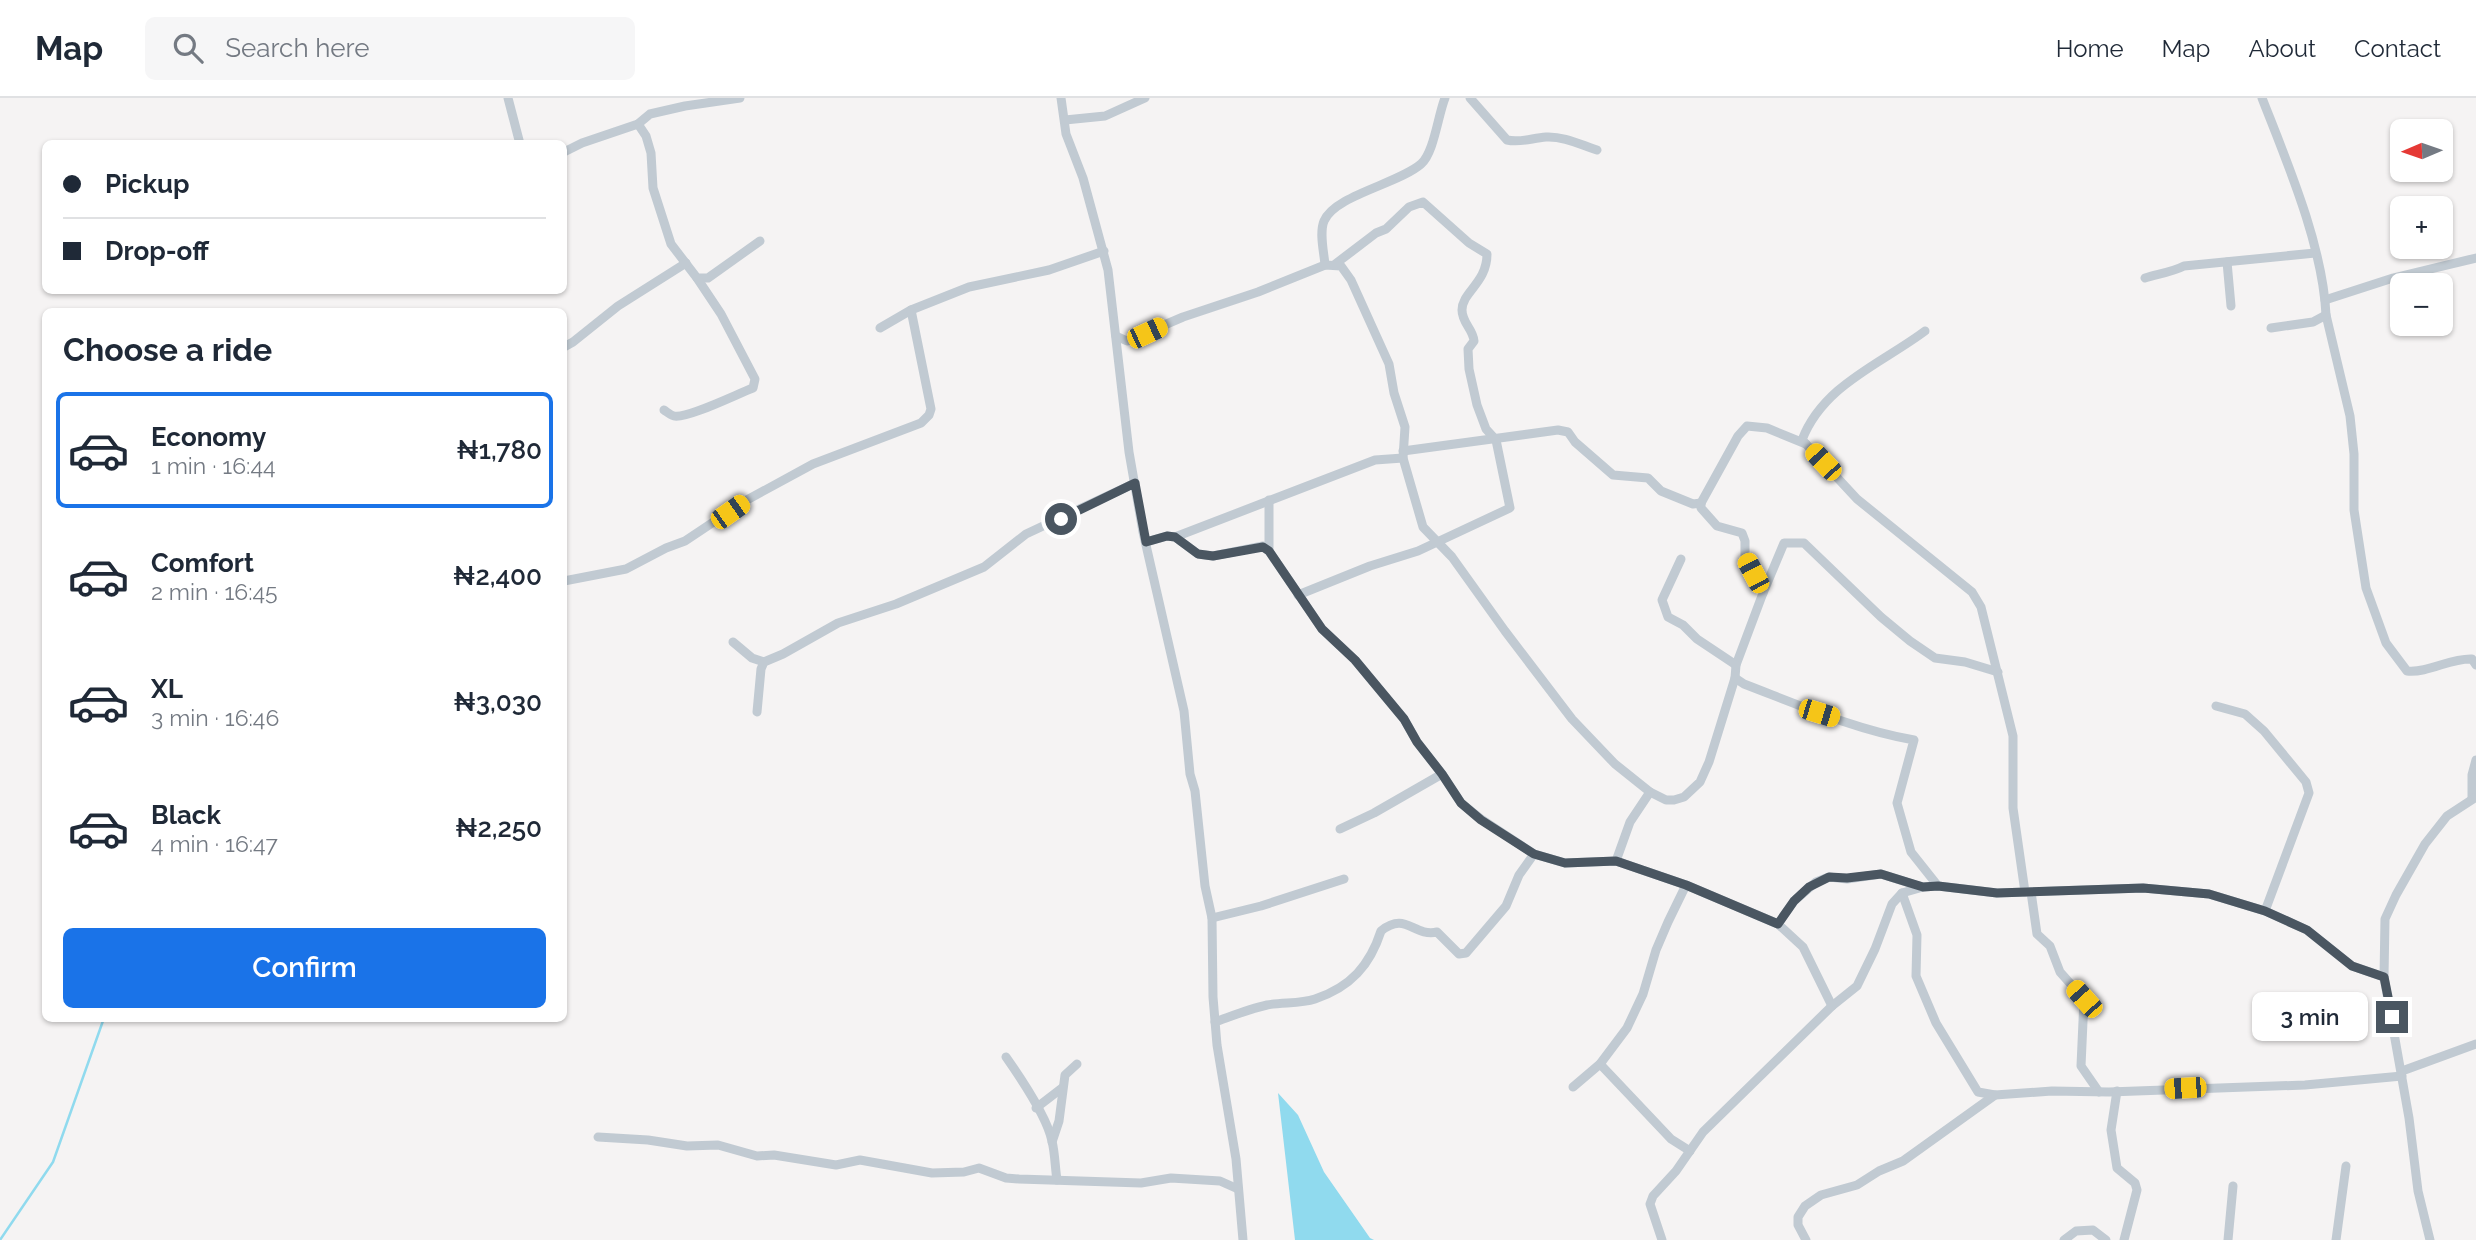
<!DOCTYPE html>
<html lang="en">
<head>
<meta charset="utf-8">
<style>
  body { margin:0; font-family:Raleway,sans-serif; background:#f6f6f7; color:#1f2937; height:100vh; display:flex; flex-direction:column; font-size:26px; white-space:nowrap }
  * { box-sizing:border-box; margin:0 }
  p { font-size:23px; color:#747a83 }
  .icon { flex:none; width:38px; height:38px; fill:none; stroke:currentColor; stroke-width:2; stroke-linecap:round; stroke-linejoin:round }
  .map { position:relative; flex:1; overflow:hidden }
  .details { position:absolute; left:42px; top:210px; width:525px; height:714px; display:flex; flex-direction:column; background:#fff; border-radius:10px; box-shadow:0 2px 5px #0004 }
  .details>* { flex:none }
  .banner { position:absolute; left:42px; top:42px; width:525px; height:154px; border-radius:10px; box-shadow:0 2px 5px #0004; display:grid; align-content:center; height:154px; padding:0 21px; background:#fff }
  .needle { width:46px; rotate:268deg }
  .tools { position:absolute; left:2390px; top:21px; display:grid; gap:14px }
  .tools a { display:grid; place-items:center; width:63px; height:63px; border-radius:10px; background:#fff; box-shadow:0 2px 5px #0004; font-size:35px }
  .end { position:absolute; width:32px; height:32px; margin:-16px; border:9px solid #4a5661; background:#fff; box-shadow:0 0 0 4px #fff }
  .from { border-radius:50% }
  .bubble { position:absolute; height:49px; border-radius:10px; background:#fff; box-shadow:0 2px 5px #0004; font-size:23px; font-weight:600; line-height:49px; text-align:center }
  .car { position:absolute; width:21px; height:42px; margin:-21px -10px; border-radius:9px; box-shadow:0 0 5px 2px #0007; background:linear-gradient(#f5c518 24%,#345 0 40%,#f5c518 0 76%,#345 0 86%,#f5c518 0) }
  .banner b { display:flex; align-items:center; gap:24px; height:66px; font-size:26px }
  .banner b+b { border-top:2px solid #e0e1e3 }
  .banner i { width:18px; height:18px; background:#1f2937 }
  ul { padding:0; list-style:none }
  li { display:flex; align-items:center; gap:21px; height:116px; margin:0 14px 10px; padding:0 7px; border:4px solid transparent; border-radius:10px }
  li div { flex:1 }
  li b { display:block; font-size:26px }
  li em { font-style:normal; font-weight:600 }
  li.active { border-color:#1a73e8 }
  li>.icon { width:63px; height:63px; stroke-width:1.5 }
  h2 { padding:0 21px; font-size:32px; line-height:84px }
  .primary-button { display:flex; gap:14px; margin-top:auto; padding:14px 21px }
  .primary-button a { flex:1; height:80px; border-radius:10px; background:#1a73e8; color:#fff; font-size:28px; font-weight:600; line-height:80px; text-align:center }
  header { display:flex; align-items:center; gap:42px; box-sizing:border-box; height:98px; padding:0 35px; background:#fff; border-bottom:2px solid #e0e1e3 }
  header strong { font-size:33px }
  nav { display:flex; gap:38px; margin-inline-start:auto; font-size:24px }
  .search { width:490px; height:63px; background:#f6f6f7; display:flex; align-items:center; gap:18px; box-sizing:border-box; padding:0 24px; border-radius:10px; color:#747a83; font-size:26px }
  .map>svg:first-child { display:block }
  .water { fill:#90daee }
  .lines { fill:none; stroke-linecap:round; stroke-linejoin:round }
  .stream { stroke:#90daee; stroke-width:2.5 }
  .minor { stroke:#c1cad2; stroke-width:9 }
  .route { stroke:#4a5661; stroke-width:9 }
</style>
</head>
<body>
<header>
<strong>Map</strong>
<div class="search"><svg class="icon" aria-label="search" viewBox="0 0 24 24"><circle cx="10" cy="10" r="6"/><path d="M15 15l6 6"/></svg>Search here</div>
<nav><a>Home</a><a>Map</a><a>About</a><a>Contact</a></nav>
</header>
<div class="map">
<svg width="2476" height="1142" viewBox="0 0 2476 1142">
  <rect width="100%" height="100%" fill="#f5f3f3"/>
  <path class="water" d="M1278 995 1298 1017 1324 1074 1370 1140 1374 1142H1295Z"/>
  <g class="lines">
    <path class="stream" d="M0 1142 53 1064 104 920"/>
    <g class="minor">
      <path d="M508 0 520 46"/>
      <path d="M1061 0 1066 36 1083 80 1108 172 1129 354 1143 434 1184 613 1190 676 1195 693 1205 788 1212 820 1213 899 1217 947 1236 1061 1243 1142"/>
      <path d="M1470 0 1507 42C1521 45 1532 40 1546 39 1564 38 1581 47 1597 52"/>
      <path d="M2262 0C2287 64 2323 148 2326 217L2350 318 2354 356V412L2366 490 2386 545 2407 573C2429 575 2450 560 2472 561L2476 567"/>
      <path d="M1065 22 1105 18 1145 0"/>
      <path d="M638 26 646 38 651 55 653 90 671 146 697 180H708L760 143"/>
      <path d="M564 54 582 45 638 26 650 16 685 8 740 0"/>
      <path d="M2227 164 2231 208"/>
      <path d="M1325 167C1324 154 1319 135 1324 123 1335 97 1398 86 1421 66 1434 55 1438 17 1445 0"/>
      <path d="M2145 180C2158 176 2172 174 2184 168L2315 155"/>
      <path d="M2325 202 2393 180 2476 160"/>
      <path d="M880 230 911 212 969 189 1049 172 1104 153"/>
      <path d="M2271 230 2313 224 2326 217"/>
      <path d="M1116 238 1127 243 1183 219 1258 194 1325 167 1341 168 1351 182 1389 266 1394 295 1405 329 1403 360 1423 429 1452 459 1505 533 1572 621 1615 666 1650 694 1666 702H1674L1684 699 1700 684 1709 664 1735 580 1736 567 1763 495 1745 460V443L1742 435 1717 428 1701 410V405"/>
      <path d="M564 249 573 244 618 208 686 165"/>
      <path d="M664 312C667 314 670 317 674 318 687 321 737 296 753 290L755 281 721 216 697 180"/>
      <path d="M1806 346 1802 342C1823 287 1881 266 1925 233"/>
      <path d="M1403 353 1558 332 1568 334 1575 344 1613 377 1648 380 1661 393 1693 406 1701 405"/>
      <path d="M1701 405 1738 338 1747 328 1767 330 1806 346 1857 401 1972 494 1981 509 2013 638V710L2025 794"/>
      <path d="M1175 439 1375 362 1403 360"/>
      <path d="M1146 444 1167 438 1175 439 1198 456 1213 458 1263 448 1269 453 1322 531 1355 562 1404 621 1417 644 1442 676 1461 705 1481 721 1534 756 1565 765 1616 763 1686 787 1778 826 1803 849 1832 908"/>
      <path d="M1269 453V402"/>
      <path d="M1681 461 1662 502 1668 519 1683 527 1697 541 1736 567"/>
      <path d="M564 483 626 471 666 450 685 443 745 403 813 366 921 325 929 317 931 311 911 212"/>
      <path d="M1763 495 1784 445H1804L1881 519 1910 543 1935 560 1965 564 1998 574"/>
      <path d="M1298 497 1370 468 1418 453 1510 410 1496 342 1486 331 1477 307 1469 271 1468 251 1474 243C1473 231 1462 225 1462 212 1462 194 1487 185 1487 156L1469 145 1423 104 1409 109 1386 131 1376 135 1334 167"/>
      <path d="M733 544 752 560 764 564"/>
      <path d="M1735 580 1744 586C1799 607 1856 632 1914 642L1897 705 1911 754 1938 788"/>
      <path d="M2216 608 2245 616 2264 633 2306 684 2309 695 2265 813"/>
      <path d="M757 614 761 571 764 564 783 556 838 525 896 506 984 469 1026 436 1135 385"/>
      <path d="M2472 700V677L2476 662"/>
      <path d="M1340 731 1374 715 1442 676"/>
      <path d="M1616 763 1630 724 1650 694"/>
      <path d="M2031 794 2037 836 2050 848 2060 874 2084 901 2081 968 2099 994"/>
      <path d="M1902 795 1917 837 1916 878 1936 925 1978 994 1995 997 2052 993 2109 994 2305 987 2402 978"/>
      <path d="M1212 820 1261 808 1344 781"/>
      <path d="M1778 826 1794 803 1816 784 1829 779 1847 781 1881 776 1922 789"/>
      <path d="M1215 924C1232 918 1249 911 1267 907 1283 904 1300 906 1315 901 1351 889 1370 867 1381 833 1406 813 1413 839 1437 834L1459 856 1466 855 1506 808 1519 777 1534 756"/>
      <path d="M1006 959C1020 979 1047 1019 1052 1043 1055 1055 1055 1069 1057 1082"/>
      <path d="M1600 966 1671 1041 1690 1053"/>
      <path d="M2402 973 2476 946"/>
      <path d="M1573 989 1600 966 1627 930 1643 896 1656 852 1668 824 1686 787"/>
      <path d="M2117 993 2111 1032 2117 1070 2135 1085 2137 1092 2124 1142"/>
      <path d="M1036 1010 1062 990"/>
      <path d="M598 1039 648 1042 687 1048 718 1047 757 1058 774 1057 836 1067 860 1062 932 1075 964 1074 979 1070 1006 1080 1019 1081 1141 1085 1171 1080 1220 1083 1238 1091"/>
      <path d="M1052 1044 1059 1023 1065 977 1077 966"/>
      <path d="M1662 1142 1650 1106 1653 1098 1676 1073 1703 1034 1832 908 1857 888 1875 851 1892 806 1902 795 1923 789 1938 788 1997 795 2143 790 2209 796 2265 813 2307 832 2352 868 2384 879"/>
      <path d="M1806 1142 1798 1127V1119L1805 1108 1821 1097 1857 1087 1879 1073 1903 1063 1995 997"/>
      <path d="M2064 1142 2076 1133 2093 1132 2106 1142"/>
      <path d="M2228 1142 2233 1088"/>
      <path d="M2336 1142 2346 1068"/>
      <path d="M2430 1142 2418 1093 2409 1020 2384 879 2385 821 2396 797 2425 746 2447 718 2476 699"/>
    </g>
  </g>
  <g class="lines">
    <path class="route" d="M1061 421 1135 385 1146 444 1167 438 1175 439 1198 456 1213 458 1263 449 1269 453 1322 531 1355 562 1404 621 1417 644 1442 676 1461 705 1481 722 1534 756 1565 765 1616 763 1686 787 1778 826 1794 803 1809 789 1829 779 1847 780 1881 776 1923 789 1938 788 1997 795 2143 790 2209 796 2265 813 2307 832 2352 868 2384 879 2392 919"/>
  </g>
</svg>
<div class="tools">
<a><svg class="needle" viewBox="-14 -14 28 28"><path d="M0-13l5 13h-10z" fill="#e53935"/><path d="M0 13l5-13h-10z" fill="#747a83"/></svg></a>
<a>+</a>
<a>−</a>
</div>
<i class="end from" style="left:1061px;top:421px"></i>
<i class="end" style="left:2392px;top:919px"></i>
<div class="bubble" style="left:2252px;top:894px;width:116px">3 min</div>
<i class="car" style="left:1147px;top:235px;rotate:65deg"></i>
<i class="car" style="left:1823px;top:364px;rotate:317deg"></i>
<i class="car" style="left:730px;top:414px;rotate:55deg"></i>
<i class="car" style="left:1753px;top:475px;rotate:332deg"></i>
<i class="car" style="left:1819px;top:615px;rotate:107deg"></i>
<i class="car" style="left:2084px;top:901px;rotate:318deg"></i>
<i class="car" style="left:2185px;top:990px;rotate:267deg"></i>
<div class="banner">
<b><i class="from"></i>Pickup</b>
<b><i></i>Drop-off</b>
</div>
<section class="details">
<h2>Choose a ride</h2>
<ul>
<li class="active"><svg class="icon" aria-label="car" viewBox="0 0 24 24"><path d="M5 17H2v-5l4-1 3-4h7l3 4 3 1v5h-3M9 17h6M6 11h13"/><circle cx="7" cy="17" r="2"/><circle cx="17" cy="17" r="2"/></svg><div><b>Economy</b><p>1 min · 16:44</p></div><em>₦1,780</em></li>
<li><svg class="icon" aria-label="car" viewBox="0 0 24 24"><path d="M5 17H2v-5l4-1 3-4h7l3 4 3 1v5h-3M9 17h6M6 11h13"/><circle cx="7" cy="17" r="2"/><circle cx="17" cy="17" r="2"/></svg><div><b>Comfort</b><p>2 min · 16:45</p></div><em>₦2,400</em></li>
<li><svg class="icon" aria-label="car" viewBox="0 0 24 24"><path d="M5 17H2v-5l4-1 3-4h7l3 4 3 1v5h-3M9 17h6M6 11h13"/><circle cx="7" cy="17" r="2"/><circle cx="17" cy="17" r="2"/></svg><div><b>XL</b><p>3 min · 16:46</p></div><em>₦3,030</em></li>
<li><svg class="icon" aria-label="car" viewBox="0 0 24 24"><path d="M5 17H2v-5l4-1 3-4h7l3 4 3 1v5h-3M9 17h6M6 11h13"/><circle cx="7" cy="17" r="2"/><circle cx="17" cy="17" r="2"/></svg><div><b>Black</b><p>4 min · 16:47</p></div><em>₦2,250</em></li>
</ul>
<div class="primary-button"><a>Confirm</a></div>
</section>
</div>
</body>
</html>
